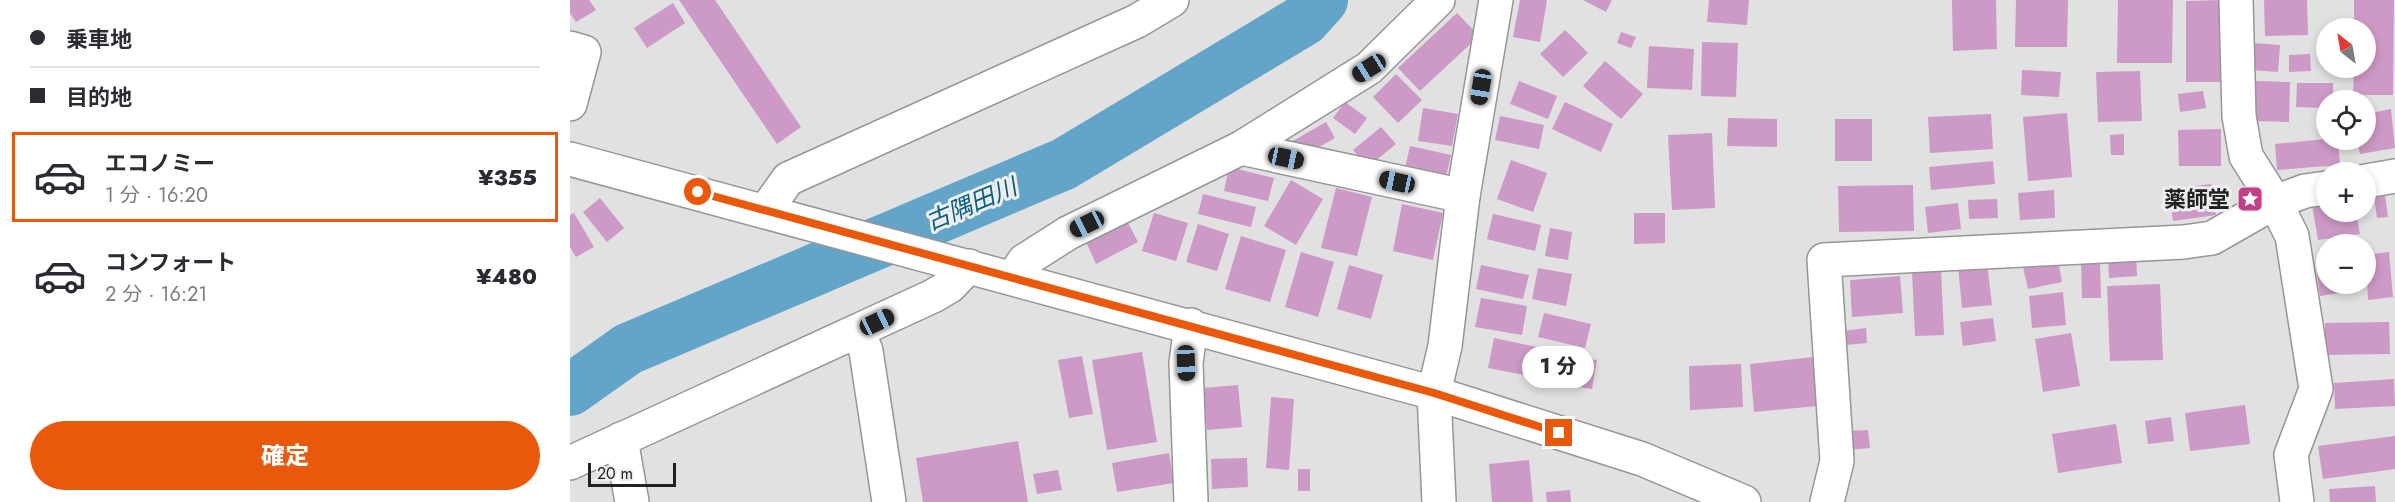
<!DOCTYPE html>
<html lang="ja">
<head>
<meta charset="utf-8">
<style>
  body { margin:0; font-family:Jost,"Noto Sans JP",sans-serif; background:#f7f7f7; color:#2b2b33; height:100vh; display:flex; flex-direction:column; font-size:22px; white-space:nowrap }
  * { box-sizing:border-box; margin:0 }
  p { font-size:20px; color:#7c7c81 }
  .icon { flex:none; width:33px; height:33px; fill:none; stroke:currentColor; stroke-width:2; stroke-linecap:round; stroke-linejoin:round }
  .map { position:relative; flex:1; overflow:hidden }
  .details { display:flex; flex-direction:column; background:#fff; width:570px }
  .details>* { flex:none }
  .guide { display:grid; align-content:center; height:132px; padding:0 30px; background:#fff }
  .needle { width:39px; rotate:329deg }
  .tools { position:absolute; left:1746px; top:18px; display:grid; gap:12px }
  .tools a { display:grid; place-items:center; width:60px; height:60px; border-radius:50%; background:#fff; box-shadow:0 3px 9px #0003; font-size:30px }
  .scale { position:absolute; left:18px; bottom:15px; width:88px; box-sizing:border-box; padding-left:6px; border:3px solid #222; border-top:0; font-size:16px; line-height:21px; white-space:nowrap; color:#222; -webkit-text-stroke:4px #eeeef0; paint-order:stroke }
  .end { position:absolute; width:27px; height:27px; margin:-14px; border:8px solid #ea580c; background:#fff; box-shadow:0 0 0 3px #fff }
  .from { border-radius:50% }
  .bubble { position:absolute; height:42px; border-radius:21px; background:#fff; box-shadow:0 3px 9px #0003; font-size:20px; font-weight:800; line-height:42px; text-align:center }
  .car { position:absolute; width:18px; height:36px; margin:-18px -9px; border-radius:8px; box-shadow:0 0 4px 2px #0007; background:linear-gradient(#222 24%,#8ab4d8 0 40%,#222 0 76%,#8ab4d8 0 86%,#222 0) }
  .guide b { display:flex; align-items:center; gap:21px; height:57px; font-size:22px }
  .guide b+b { border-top:2px solid #e1e1e2 }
  .guide i { width:15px; height:15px; background:#2b2b33 }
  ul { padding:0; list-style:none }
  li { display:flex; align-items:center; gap:18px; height:90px; margin:0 12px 9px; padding:0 18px; border:3px solid transparent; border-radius:0px }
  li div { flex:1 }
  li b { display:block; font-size:22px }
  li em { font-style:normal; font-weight:800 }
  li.selected { border-color:#ea580c }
  li>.icon { width:54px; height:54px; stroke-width:1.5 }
  .primary-button { display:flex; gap:12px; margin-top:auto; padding:12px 30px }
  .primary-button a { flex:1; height:69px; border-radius:36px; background:#ea580c; color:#fff; font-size:24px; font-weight:800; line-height:69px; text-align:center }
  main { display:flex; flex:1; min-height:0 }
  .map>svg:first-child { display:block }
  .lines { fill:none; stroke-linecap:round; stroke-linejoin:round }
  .river { stroke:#62a5c9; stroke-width:52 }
  .building { fill:#cd99c6 }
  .minor-casing { stroke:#969697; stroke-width:36 }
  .minor { stroke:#fff; stroke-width:33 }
  .route { stroke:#ea580c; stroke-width:8 }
  .labels { text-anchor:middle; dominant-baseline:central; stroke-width:6; stroke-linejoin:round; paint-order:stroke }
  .poi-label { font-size:22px; font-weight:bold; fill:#222; stroke:#eeeef0; text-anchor:end }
  .water-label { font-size:24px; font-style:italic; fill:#075f83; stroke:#eeeef0 }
</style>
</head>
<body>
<main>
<section class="details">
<div class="guide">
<b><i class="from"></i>乗車地</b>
<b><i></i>目的地</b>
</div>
<ul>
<li class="selected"><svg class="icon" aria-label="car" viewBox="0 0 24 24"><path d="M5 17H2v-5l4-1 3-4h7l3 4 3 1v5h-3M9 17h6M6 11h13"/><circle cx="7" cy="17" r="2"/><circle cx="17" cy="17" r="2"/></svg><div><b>エコノミー</b><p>1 分 · 16:20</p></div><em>¥355</em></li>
<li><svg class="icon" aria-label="car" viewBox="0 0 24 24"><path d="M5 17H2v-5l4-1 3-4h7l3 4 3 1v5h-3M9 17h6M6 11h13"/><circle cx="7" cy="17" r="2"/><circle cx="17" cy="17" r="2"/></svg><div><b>コンフォート</b><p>2 分 · 16:21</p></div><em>¥480</em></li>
</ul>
<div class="primary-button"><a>確定</a></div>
</section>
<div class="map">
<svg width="1825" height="502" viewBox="0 0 1825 502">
  <rect width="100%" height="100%" fill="#e1e1e2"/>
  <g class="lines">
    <path class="river" d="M0 390 58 349 494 164 734 20 752 0"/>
  </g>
  <g class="building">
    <path d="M0 0H19L26 10 6 22 0 13Z"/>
    <path d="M109 0H145L231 127 207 144Z"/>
    <path d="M950 0H977L970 42 943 37Z"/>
    <path d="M1013 0H1042L1036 12Z"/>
    <path d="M1139 0H1179L1177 25 1137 22Z"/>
    <path d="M1382 0H1426L1427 49 1383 51Z"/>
    <path d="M1446 0H1498L1497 47H1445Z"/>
    <path d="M1548 0H1603L1602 63H1547Z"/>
    <path d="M1652 0 1653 82H1616V1Z"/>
    <path d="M1694 0H1737L1738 35 1695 36Z"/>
    <path d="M1784 0H1824L1823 95H1783L1784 68H1796V28H1784Z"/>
    <path d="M103 3 115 23 77 48 64 28Z"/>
    <path d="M887 13 909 36 850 91 828 68Z"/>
    <path d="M995 30 1018 53 993 77 970 54Z"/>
    <path d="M1051 32 1066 37 1061 48 1047 43Z"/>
    <path d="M1132 42 1168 43 1166 97 1131 96Z"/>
    <path d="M1683 43 1710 45 1708 72 1681 70Z"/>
    <path d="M1079 46 1124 49 1122 90 1077 88Z"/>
    <path d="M1740 54 1741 71 1719 72V55Z"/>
    <path d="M1035 61 1073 94 1051 119 1013 86Z"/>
    <path d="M1452 70 1491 72 1489 97 1451 95Z"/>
    <path d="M1570 71 1572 121 1528 122 1526 72Z"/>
    <path d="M826 74 852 100 828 123 803 97Z"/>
    <path d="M949 81 987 96 978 119 940 104Z"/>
    <path d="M1686 81 1720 82 1719 122 1685 121Z"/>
    <path d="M1727 83H1763V100H1756V108L1726 107Z"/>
    <path d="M1633 91 1636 108 1610 112 1608 94Z"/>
    <path d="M775 102 797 118 785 134 763 118Z"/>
    <path d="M995 102 1043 124 1031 152 982 129Z"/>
    <path d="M853 108 888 114 882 146 848 141Z"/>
    <path d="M1821 109 1825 148 1790 154 1787 140H1796V114Z"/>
    <path d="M1497 113 1502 177 1458 181 1453 117Z"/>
    <path d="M1421 114 1423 149 1360 153 1358 117Z"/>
    <path d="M930 116 974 125 969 149 925 140Z"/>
    <path d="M1158 118 1207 119V147L1157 146Z"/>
    <rect x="1265" y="119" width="37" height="42"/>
    <path d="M756 122 765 138 730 158 721 142Z"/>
    <path d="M811 127 826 144 798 167 783 150Z"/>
    <path d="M1651 129V166H1609L1608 130Z"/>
    <path d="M1142 133 1145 208 1102 210 1098 135Z"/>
    <path d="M1554 134V155H1541L1540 135Z"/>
    <path d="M1756 139 1768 140 1770 165 1707 170 1705 144Z"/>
    <path d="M840 146 881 155 876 177 835 168Z"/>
    <path d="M941 160 977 173 963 212 927 199Z"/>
    <path d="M1423 161 1425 184 1361 190 1359 167Z"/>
    <path d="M659 167 704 178 698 201 654 191Z"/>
    <path d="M721 180 753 199 726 245 694 226Z"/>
    <path d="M1641 184 1646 215 1603 221 1599 189Z"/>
    <path d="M1343 185 1344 231 1269 232 1268 186Z"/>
    <path d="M766 188 802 197 787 256 751 248Z"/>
    <path d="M1484 190 1485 218 1450 220 1448 193Z"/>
    <path d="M633 194 686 207 681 227 628 214Z"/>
    <path d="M1815 195 1818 217 1807 218 1804 197Z"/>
    <path d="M30 198 54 228 37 242 13 212Z"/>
    <path d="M1427 199 1428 218 1399 219 1398 200Z"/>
    <path d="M1388 203 1391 229 1358 233 1355 207Z"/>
    <path d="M1756 203V212H1786L1790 234 1748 240 1742 205Z"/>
    <path d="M832 204 873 213 863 260 823 251Z"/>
    <path d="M4 213 24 247 6 257 0 247V215Z"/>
    <path d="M584 213 618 223 606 261 572 251Z"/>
    <path d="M1064 213H1095V243L1064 244Z"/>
    <path d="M923 214 971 225 965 251 917 239Z"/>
    <path d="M557 221 568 242 526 264 516 242Z"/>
    <path d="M628 224 659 234 647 271 616 262Z"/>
    <path d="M980 228 1002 232 998 260 975 256Z"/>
    <path d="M671 236 716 250 700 302 655 289Z"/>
    <path d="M731 252 764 262 748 317 715 307Z"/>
    <path d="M1819 252 1823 297 1798 300 1796 255Z"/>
    <path d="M1566 253 1567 276 1539 278 1538 255Z"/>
    <path d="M1488 260 1492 282 1458 289 1453 267Z"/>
    <path d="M1530 260 1531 298H1512L1511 261Z"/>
    <path d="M1417 263 1422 305 1392 308 1388 266Z"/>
    <path d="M779 265 813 275 801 319 767 309Z"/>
    <path d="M911 265 959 275 953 299 906 289Z"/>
    <path d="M1756 265V284H1789L1790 290 1750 296 1746 266Z"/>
    <path d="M968 268 1002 274 996 306 962 299Z"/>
    <path d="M1371 271 1374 335 1345 336 1342 272Z"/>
    <path d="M1330 276 1333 313 1282 317 1280 280Z"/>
    <path d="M1590 284 1593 360 1540 361 1537 286Z"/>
    <path d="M1493 292 1496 325 1462 328 1459 296Z"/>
    <path d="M911 298 957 306 952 335 905 327Z"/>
    <path d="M974 313 1021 324 1015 348 968 337Z"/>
    <path d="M1423 318 1426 341 1393 346 1390 322Z"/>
    <path d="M1819 322 1820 354 1755 355V323Z"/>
    <path d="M1296 328 1297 343 1275 345 1273 331Z"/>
    <path d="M1501 333 1510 386 1473 392 1465 339Z"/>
    <path d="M924 338 977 349 971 378 918 368Z"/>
    <path d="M572 352 587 442 537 450 522 360Z"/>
    <path d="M983 353 1027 360 1022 389 978 382Z"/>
    <path d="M512 356 523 414 499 418 488 360Z"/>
    <path d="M1243 357 1247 406 1184 412 1180 364Z"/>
    <path d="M1171 364 1173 407 1120 410 1119 366Z"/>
    <path d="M1824 379 1825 406 1765 409 1764 383Z"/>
    <path d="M668 385 672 427 637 430 633 388Z"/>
    <path d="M701 397 724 399 719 470 696 468Z"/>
    <path d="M1675 405 1680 444 1620 451 1615 413Z"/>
    <path d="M1601 417 1604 441 1578 444 1575 421Z"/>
    <path d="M1546 424 1552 463 1488 473 1482 434Z"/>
    <path d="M1298 430 1300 448 1277 450 1275 431Z"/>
    <path d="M1825 436V469L1753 479 1748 446Z"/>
    <path d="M448 441 458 502H353L346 458Z"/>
    <path d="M599 453 604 483 547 492 542 463Z"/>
    <path d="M677 458 678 487 642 489 641 459Z"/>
    <path d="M959 460 963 502H922L919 464Z"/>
    <rect x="728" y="469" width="12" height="22"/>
    <path d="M488 470 492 490 467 494 463 474Z"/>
    <path d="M1805 486 1806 502H1760L1759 489Z"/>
    <path d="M1000 490 1001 502H977L976 492Z"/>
  </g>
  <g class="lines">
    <g class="minor-casing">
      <g id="minor">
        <path d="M1666 0 1669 116 1676 156 1705 202 1722 236 1746 389 1721 455 1727 502"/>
        <path d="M0 48 14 52 0 104"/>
        <path d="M671 148 893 196"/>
        <path d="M0 159 864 393 1072 459 1174 502"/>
        <path d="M1796 181 1825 176"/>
        <path d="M196 210 218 179 567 21 602 0"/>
        <path d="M443 278 454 261 498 233 671 148 799 68 868 0"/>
        <path d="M621 325 616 363 621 502"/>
        <path d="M288 331 296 351 319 502"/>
        <path d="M51 439 62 502"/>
        <path d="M0 463 363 296 380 286 399 266"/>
        <path d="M869 502 864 393 875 346 893 196 926 0"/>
        <path d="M1257 502 1267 461 1254 260 1614 242 1642 238 1705 202 1735 191 1756 188"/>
      </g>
    </g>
    <use href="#minor" class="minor"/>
  </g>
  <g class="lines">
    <path class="route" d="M128 192 864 393 989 433"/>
  </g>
  <defs>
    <g id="sight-square" transform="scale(1.35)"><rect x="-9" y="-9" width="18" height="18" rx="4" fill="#c03f87" stroke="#eeeef0"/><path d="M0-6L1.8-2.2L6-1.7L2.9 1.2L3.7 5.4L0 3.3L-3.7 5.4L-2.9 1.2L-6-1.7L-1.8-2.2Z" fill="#fff"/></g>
  </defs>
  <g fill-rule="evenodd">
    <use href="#sight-square" x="1680" y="199"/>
  </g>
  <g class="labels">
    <g class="poi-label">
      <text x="1660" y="199">薬師堂</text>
    </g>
    <g class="water-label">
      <text transform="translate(401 204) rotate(-23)">古隅田川</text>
    </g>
  </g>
</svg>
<div class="tools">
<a><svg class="needle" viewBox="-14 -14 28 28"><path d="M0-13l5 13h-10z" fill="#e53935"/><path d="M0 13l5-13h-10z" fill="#7c7c81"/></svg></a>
<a><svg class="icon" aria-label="locate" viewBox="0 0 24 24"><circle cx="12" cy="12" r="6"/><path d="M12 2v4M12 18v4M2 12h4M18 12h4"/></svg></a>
<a>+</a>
<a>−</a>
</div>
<div class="scale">20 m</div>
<i class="end from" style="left:128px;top:192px"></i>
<i class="end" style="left:989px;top:433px"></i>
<div class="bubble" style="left:952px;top:346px;width:72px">1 分</div>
<i class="car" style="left:799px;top:68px;rotate:238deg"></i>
<i class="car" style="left:911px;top:87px;rotate:189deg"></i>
<i class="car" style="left:716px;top:158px;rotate:102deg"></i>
<i class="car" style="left:827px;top:182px;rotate:282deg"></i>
<i class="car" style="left:517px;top:224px;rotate:244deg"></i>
<i class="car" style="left:307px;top:322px;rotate:65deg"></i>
<i class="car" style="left:616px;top:363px;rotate:178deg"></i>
</div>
</main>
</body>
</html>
